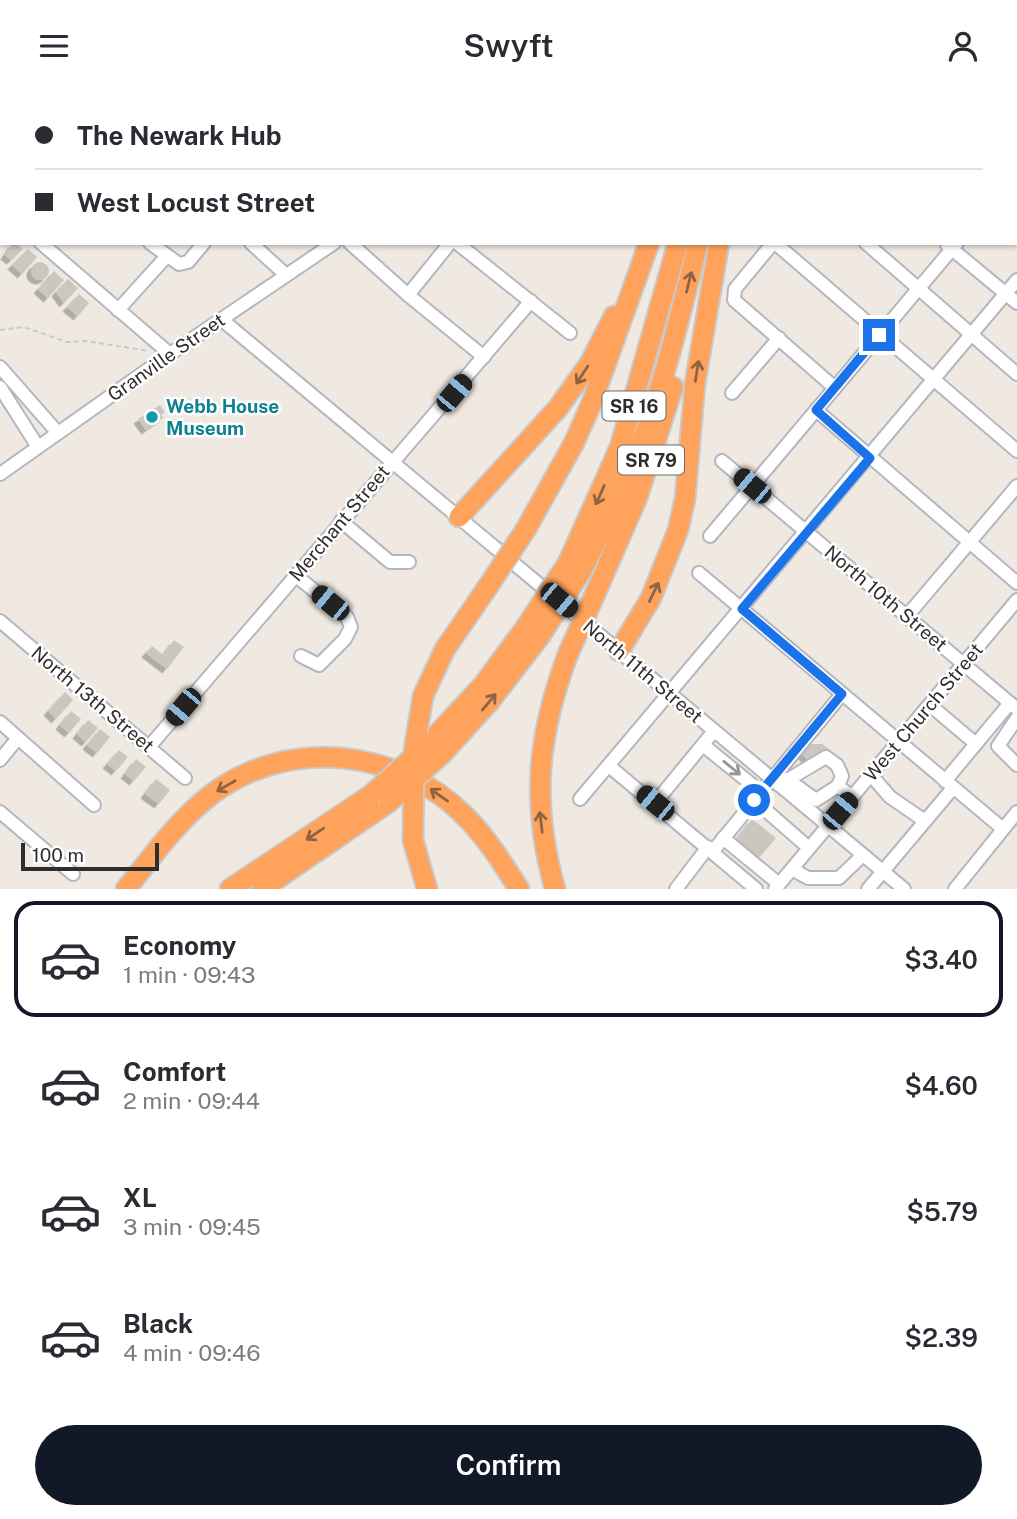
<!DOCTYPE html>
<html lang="en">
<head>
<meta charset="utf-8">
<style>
  body { margin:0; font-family:"Public Sans",sans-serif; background:#f2f2f3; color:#2b2b33; height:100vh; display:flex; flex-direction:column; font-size:26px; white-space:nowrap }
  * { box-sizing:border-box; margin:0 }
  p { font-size:23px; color:#7c7c81 }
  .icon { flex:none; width:38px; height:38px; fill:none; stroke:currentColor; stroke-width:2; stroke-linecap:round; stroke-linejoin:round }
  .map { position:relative; height:798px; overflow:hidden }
  .drawer { display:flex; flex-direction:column; background:#fff; flex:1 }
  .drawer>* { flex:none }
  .banner { position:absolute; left:0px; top:0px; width:1018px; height:154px; box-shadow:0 2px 5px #0004; display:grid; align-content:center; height:154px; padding:0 35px; background:#fff }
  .scale { position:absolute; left:21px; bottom:18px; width:138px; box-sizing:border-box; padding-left:7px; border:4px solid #2e2e2e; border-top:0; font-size:19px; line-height:24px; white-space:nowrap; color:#2e2e2e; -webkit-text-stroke:5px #fff; paint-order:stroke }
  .end { position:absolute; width:32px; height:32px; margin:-16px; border:9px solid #1a73e8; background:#fff; box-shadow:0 0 0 4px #fff }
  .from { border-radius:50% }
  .car { position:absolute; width:21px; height:42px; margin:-21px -10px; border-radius:9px; box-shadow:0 0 5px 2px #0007; background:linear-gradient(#222 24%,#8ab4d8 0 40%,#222 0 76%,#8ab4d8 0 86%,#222 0) }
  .banner b { display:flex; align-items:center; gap:24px; height:66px; font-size:26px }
  .banner b+b { border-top:2px solid #e1e1e2 }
  .banner i { width:18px; height:18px; background:#2b2b33 }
  ul { padding:12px 0 0; list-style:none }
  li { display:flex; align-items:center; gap:21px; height:116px; margin:0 14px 10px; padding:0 21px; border:4px solid transparent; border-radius:21px }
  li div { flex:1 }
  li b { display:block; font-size:26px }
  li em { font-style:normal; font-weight:600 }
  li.active { border-color:#111827 }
  li>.icon { width:63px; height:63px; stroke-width:1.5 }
  .primary-button { display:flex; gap:14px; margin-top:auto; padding:14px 35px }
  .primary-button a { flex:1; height:80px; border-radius:42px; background:#111827; color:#fff; font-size:28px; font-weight:600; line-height:80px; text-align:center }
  header { display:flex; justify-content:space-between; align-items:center; height:91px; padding:0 35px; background:#fff; font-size:32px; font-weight:600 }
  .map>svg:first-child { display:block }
  .building { fill:#cbc7bf; filter:url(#shadow) }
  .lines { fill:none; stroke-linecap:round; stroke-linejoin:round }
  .minor-casing { stroke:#b4b7c1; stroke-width:16 }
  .highway-casing { stroke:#c9c9c9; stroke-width:23 }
  .path { stroke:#c9c9c9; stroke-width:2; stroke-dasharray:5 3.5; stroke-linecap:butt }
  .minor { stroke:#fff; stroke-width:12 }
  .highway { stroke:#ffa35c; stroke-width:19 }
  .highway-bridge-casing { stroke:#c9c9c9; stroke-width:23; stroke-linecap:butt }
  .highway-bridge { stroke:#ffa35c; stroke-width:19 }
  .oneway { stroke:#8c6343 }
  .oneway2 { stroke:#969696 }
  .route { stroke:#1a73e8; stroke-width:9 }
  .culture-dot { fill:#0f9aa8; stroke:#fff; stroke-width:2.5 }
  .labels { text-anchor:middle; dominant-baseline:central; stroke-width:5; stroke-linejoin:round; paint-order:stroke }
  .shield { fill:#fff; stroke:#6d6d6d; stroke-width:2 }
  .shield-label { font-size:18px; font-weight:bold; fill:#2e2e2e }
  .street-label { font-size:19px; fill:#2e2e2e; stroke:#fff }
  .culture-label { font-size:19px; font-weight:bold; fill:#0d838f; stroke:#fff; text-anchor:start }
</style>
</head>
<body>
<header><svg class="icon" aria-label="menu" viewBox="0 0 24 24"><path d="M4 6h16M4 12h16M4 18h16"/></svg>Swyft<svg class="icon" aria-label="person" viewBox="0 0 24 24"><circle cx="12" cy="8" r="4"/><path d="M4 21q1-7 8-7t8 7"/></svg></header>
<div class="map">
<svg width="1017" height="798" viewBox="0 0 1017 798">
  <defs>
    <filter id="shadow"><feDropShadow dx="-4.5" dy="4.5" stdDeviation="0" flood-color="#0004"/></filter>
  </defs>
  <rect width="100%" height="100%" fill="#efe9e1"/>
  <g class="building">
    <path d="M13 152H21L19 155 23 158 11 169 5 164Z"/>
    <path d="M28 158 37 166 22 183 12 174Z"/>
    <circle cx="40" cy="180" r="9"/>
    <path d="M54 180 64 189 48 207 38 198Z"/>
    <path d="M68 188 78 197 64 212 56 201Z"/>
    <path d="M79 203 89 212 78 225 67 216Z"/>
    <path d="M160 314 165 321 161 324 163 327 146 339 138 328Z"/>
    <path d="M174 549 184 556 167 578 146 562 152 555 163 564Z"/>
    <path d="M65 601 73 609 56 628 48 620Z"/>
    <path d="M71 620 81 628 69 642 60 634Z"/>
    <path d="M88 629 98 637 86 651 77 643Z"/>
    <path d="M100 638 110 646 97 662 87 654Z"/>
    <path d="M808 653H822L830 659 823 667 808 669 800 661Z"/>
    <path d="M119 659 128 666 116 680 107 673Z"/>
    <path d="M136 668 146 676 134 690 125 683Z"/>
    <path d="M156 688 170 699 159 713 145 703Z"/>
    <path d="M752 728 776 747 758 768 735 750Z"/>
  </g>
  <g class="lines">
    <g class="minor-casing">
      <g id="minor">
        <path d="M71 0 73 2"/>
        <path d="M178 0 180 2"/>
        <path d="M283 0 285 2"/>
        <path d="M434 0 436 2"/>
        <path d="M607 0 609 2"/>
        <path d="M816 0 818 2"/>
        <path d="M926 0 928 2"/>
        <path d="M1006 0 1008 2"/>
        <path d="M120 2 122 0"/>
        <path d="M415 2 417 0"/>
        <path d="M561 2 563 0"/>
        <path d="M901 2 902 0"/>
        <path d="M0 54 2 56"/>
        <path d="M1017 82V81"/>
        <path d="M0 85 2 86"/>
        <path d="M0 118 2 119"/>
        <path d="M41 152 170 263"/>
        <path d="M150 152 179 173 188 171 204 152"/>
        <path d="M251 152 286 184"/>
        <path d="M350 152 408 204"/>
        <path d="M450 152 408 204 484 266"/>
        <path d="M457 152 570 242"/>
        <path d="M773 152 735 198 734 209 835 297"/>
        <path d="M775 152 1017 360"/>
        <path d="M866 152 1017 283"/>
        <path d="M947 154 1017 212"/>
        <path d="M118 219 166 166"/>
        <path d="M221 228 904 798"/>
        <path d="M0 276 58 342"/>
        <path d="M0 296 38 356"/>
        <path d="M732 302 779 247"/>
        <path d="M816 319 1017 492"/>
        <path d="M722 370 1017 618"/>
        <path d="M0 383 170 263 334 152"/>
        <path d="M341 430 390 471H409"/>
        <path d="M710 445 957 152"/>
        <path d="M699 482 1003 738"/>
        <path d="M295 484 347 526 351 536 345 548 319 574 301 565"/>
        <path d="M907 525 1017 395"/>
        <path d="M0 530 185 687"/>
        <path d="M930 614 976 653"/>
        <path d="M1017 627 998 655 1017 674"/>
        <path d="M0 631 94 714"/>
        <path d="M703 654 761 701"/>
        <path d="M149 656 531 210"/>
        <path d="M0 669 18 647"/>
        <path d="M609 675 756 798"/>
        <path d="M871 684 890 706 925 730"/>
        <path d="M787 688 816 709 838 695"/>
        <path d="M945 690 1010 612"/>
        <path d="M779 694 826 666 837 674 842 685 838 695 852 706"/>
        <path d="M580 708 1017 189"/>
        <path d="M754 709 809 757"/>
        <path d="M655 712 714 640"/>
        <path d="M0 721 73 783"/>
        <path d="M723 747 779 793"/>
        <path d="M713 760 842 603"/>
        <path d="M792 778 808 787H839L863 764"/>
        <path d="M676 798 708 756"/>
        <path d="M775 798 1017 509"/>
        <path d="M868 798 953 697"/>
        <path d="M955 798 1017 721"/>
      </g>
    </g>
    <g class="highway-casing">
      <g id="highway">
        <path d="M699 2V0"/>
        <path d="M716 2 717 0"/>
        <path d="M737 2V0"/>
        <path d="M459 426 558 317 590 272 614 225"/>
        <path d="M526 438 574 352 592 311 649 152"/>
        <path d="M569 470 620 356 678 152"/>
        <path d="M582 479C598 448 615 416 629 383 660 309 679 230 698 152"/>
        <path d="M596 501 637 407 673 296"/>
        <path d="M619 560 651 507 678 439 685 408 695 292 719 152"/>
        <path d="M423 605 445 558 487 497"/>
        <path d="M430 651 484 593 526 536"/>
        <path d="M443 662 490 610 540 545"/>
        <path d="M413 749 427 798"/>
        <path d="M126 798C152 766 178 729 212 703 290 645 398 658 465 725 487 747 503 773 519 798"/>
        <path d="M230 798 371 704"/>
        <path d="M262 798 389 711"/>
        <path d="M555 798C531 712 537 646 568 563"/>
      </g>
    </g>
    <path class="path" d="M0 239 24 236 67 251 86 250 149 260"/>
    <use href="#minor" class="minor"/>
    <use href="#highway" class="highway"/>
    <g class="highway-bridge-casing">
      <g id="highway-bridge">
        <path d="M487 497 526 438"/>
        <path d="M526 536 569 470"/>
        <path d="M540 545 582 479"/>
        <path d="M568 563 596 501"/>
        <path d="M371 704 430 651"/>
        <path d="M389 711 443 662"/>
        <path d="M413 749 414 659 423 605"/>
      </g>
    </g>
    <use href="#highway-bridge" class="highway-bridge"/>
  </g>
  <defs><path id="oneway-shaft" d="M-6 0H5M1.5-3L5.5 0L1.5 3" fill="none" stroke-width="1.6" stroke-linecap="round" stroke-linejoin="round" transform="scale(1.75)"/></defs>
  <g class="oneway">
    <use href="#oneway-shaft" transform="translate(689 191) rotate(-76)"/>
    <use href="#oneway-shaft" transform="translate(697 280) rotate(-81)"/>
    <use href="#oneway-shaft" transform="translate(582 284) rotate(123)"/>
    <use href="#oneway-shaft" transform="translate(600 404) rotate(114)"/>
    <use href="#oneway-shaft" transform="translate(654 501) rotate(-64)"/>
    <use href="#oneway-shaft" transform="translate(489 611) rotate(-50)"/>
    <use href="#oneway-shaft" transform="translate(226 695) rotate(150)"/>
    <use href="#oneway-shaft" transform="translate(439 704) rotate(-145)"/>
    <use href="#oneway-shaft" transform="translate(541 731) rotate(-97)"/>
    <use href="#oneway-shaft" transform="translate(315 743) rotate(146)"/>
  </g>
  <use class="oneway2" href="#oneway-shaft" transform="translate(732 677) rotate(39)"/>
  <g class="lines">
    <path class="route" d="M754 709 842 603 742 518 870 367 816 319 879 244"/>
  </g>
  <circle class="culture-dot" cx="152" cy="326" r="7"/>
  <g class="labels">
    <g class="shield">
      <rect x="602.5" y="300.5" width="63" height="29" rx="5"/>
      <rect x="618" y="354.5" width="66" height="29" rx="5"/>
    </g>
    <g class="shield-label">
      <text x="634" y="315">SR 16</text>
      <text x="651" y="369">SR 79</text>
    </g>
    <g class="street-label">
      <text transform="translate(166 266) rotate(-35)">Granville Street</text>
      <text transform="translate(339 432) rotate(-50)">Merchant Street</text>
      <text transform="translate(886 507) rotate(40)">North 10th Street</text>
      <text transform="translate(643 580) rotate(40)">North 11th Street</text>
      <text transform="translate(93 608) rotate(40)">North 13th Street</text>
      <text transform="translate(923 621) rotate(-50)">West Church Street</text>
    </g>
    <g class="culture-label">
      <text x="166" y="315">Webb House<tspan x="166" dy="22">Museum</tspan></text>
    </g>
  </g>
</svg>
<div class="scale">100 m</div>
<i class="end from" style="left:754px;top:709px"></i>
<i class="end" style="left:879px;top:244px"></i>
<i class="car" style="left:454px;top:302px;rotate:40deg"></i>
<i class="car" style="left:752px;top:395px;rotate:310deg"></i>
<i class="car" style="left:559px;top:509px;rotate:130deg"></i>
<i class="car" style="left:330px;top:512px;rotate:309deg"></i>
<i class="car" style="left:183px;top:616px;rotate:220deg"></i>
<i class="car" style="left:655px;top:712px;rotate:309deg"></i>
<i class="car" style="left:840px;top:720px;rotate:40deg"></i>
<div class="banner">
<b><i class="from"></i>The Newark Hub</b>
<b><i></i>West Locust Street</b>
</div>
</div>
<section class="drawer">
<ul>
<li class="active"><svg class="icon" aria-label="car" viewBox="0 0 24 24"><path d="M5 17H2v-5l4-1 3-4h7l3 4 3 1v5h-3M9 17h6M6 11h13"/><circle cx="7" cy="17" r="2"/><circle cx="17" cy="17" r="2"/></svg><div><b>Economy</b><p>1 min · 09:43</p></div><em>$3.40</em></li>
<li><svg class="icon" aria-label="car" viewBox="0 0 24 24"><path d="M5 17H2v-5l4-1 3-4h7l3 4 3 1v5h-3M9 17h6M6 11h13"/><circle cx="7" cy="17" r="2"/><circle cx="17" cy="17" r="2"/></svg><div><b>Comfort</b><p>2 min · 09:44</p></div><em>$4.60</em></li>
<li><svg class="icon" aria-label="car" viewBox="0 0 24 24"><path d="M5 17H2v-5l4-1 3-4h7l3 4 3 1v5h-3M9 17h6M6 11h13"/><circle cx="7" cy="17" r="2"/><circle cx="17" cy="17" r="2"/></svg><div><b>XL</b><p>3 min · 09:45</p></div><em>$5.79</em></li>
<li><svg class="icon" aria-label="car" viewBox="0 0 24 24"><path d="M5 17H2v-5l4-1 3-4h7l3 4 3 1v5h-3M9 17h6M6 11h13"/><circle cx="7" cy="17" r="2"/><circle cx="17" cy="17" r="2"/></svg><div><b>Black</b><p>4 min · 09:46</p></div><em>$2.39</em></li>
</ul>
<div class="primary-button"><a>Confirm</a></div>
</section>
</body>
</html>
